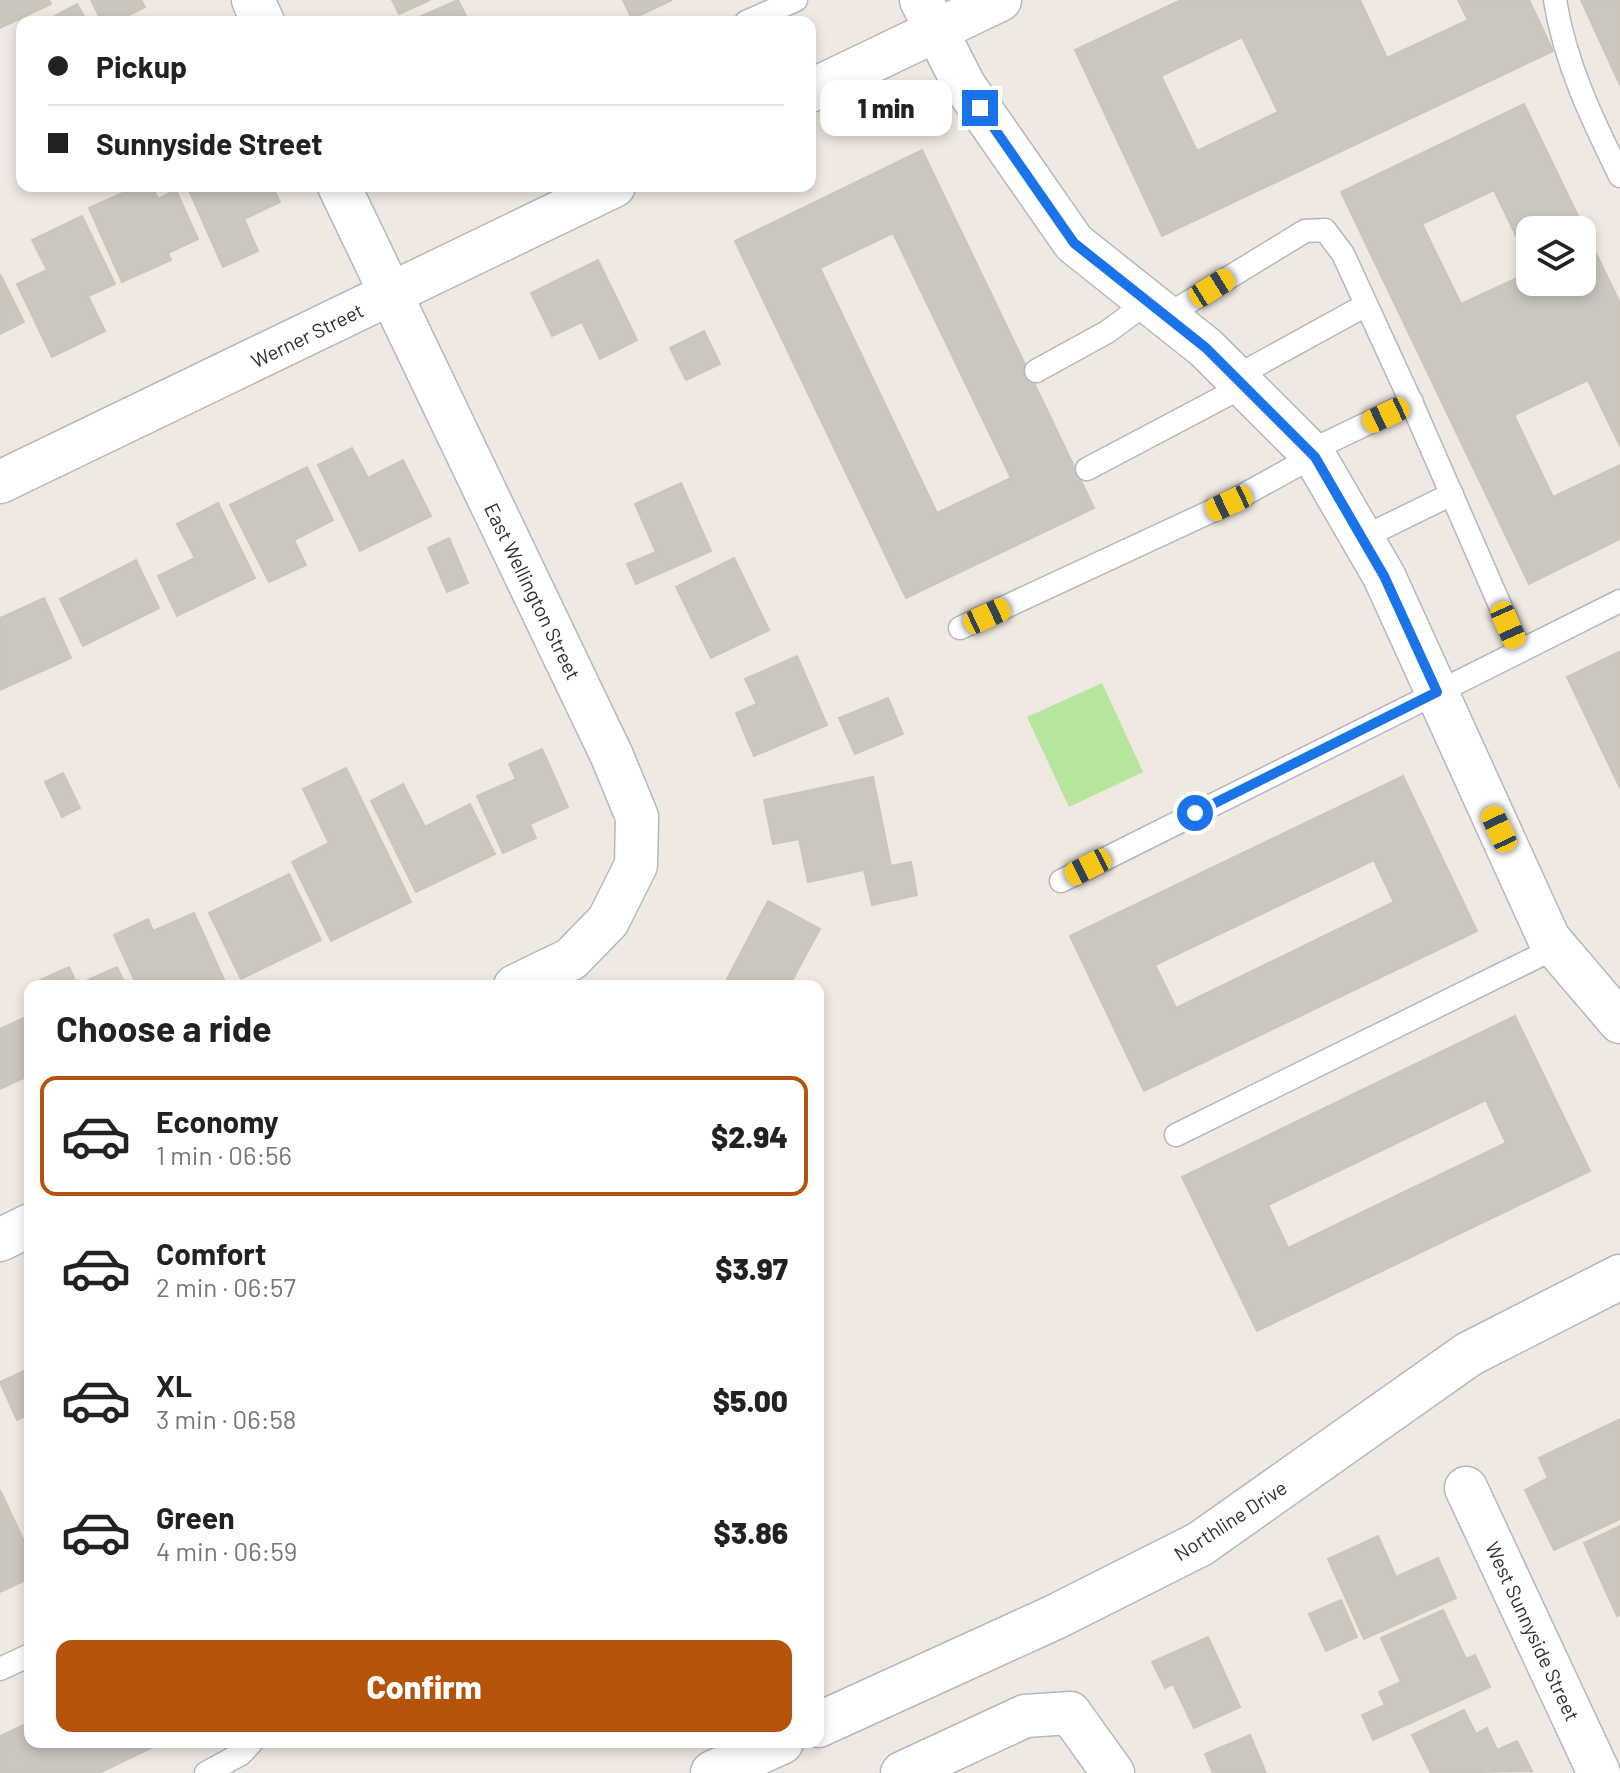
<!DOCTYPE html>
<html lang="en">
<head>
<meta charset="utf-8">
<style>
  body { margin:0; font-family:Barlow,sans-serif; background:#f2f2f2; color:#222; height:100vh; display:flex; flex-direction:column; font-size:30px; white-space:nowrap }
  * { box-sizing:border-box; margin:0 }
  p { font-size:26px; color:#767676 }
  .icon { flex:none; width:44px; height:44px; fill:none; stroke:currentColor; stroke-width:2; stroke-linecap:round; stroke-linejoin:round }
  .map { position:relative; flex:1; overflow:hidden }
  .panel { position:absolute; left:24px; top:980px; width:800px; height:768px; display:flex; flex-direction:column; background:#fff; border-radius:16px; box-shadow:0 4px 12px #0003 }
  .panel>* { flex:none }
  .hud { position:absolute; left:16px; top:16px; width:800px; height:176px; border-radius:16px; box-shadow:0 4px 12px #0003; display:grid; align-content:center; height:176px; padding:0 32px; background:#fff }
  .fabs { position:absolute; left:1516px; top:216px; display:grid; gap:16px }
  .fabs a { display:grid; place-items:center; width:80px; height:80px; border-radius:16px; background:#fff; box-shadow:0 4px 12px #0003; font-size:40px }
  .end { position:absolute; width:36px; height:36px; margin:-18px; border:10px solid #1a73e8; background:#fff; box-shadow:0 0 0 4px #fff }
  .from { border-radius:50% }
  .bubble { position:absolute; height:56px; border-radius:16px; background:#fff; box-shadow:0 4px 12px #0003; font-size:26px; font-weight:800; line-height:56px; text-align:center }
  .car { position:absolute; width:24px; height:48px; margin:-24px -12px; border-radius:10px; box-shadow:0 0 6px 2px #0007; background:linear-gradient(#f5c518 24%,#345 0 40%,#f5c518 0 76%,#345 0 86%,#f5c518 0) }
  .hud b { display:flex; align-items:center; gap:28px; height:76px; font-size:30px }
  .hud b+b { border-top:2px solid #e0e0e0 }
  .hud i { width:20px; height:20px; background:#222 }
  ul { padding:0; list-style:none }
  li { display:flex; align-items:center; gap:24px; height:120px; margin:0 16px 12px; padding:0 16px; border:4px solid transparent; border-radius:16px }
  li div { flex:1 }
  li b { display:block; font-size:30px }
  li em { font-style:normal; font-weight:800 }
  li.on { border-color:#b45309 }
  li>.icon { width:72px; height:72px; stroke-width:1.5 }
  h2 { padding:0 32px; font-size:36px; line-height:96px }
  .button { display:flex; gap:16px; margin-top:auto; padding:16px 32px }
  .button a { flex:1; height:92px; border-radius:16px; background:#b45309; color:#fff; font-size:32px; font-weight:800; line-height:92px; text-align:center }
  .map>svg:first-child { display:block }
  .green { fill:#b6e59e }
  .building { fill:#cbc7bf; stroke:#cbc5ba; stroke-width:2; fill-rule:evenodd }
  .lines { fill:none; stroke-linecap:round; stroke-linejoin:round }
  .lane-casing { stroke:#b4b7c1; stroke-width:25 }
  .street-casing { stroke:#b4b7c1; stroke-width:45 }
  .secondary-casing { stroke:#b4b7c1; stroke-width:47 }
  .lane { stroke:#fff; stroke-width:22 }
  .street { stroke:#fff; stroke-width:42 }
  .secondary { stroke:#fff; stroke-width:44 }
  .route { stroke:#1a73e8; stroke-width:10 }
  .labels { text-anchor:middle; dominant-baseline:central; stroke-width:8; stroke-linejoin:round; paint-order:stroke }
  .street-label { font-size:20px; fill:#2e2e2e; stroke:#fff }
</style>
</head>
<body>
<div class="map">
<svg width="1620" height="1773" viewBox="0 0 1620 1773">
  <rect width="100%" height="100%" fill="#efe9e1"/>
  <path class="green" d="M1102 683 1143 772 1069 807 1027 717Z"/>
  <g class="building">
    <path d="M0 0H49L51 4 0 28Z"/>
    <path d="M91 0H141L145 7 115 22H102Z"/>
    <path d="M392 0H430L399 14Z"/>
    <path d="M458 0 469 22H408Z"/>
    <path d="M623 0H672L632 19Z"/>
    <path d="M1181 0H1360L1387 58 1468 20 1458 0H1529L1553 51 1162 236 1075 50ZM1242 37 1278 112 1197 151 1161 76Z"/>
    <path d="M1581 0H1620V85Z"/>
    <path d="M77 4 87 22H44Z"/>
    <path d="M1524 104 1620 303V446L1588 380 1514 415 1553 497 1620 465V539L1529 584 1341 192ZM1494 190 1530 265V230H1582V282H1530V272L1461 304 1422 224Z"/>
    <path d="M922 150 1094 508 906 598 735 241ZM893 233 1011 478 937 513 820 268Z"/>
    <path d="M138 186H152L158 199 176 190 198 239 168 253 171 260 122 282 89 208Z"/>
    <path d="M187 186H272L280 202 244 219 258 251 223 267Z"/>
    <path d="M82 216 115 284 88 296 105 331 52 357 17 284 47 270 32 240Z"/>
    <path d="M598 260 637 340 600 359 582 322 552 336 531 293Z"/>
    <path d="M0 274 24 322 0 334Z"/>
    <path d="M704 331 720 364 686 380 670 348Z"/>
    <path d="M352 448 368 478 403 460 431 516 360 551 318 465Z"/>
    <path d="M307 467 333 520 294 540 306 565 269 582 230 505Z"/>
    <path d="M681 483 711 551 636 584 627 564 656 552 635 504Z"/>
    <path d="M218 503 255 578 177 616 158 576 195 558 177 524Z"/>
    <path d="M449 538 468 583 447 592 428 548Z"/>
    <path d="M734 558 769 630 711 658 676 587Z"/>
    <path d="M136 560 159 608 83 646 60 599Z"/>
    <path d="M44 598 71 658 0 690V618Z"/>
    <path d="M1619 652 1620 655V788L1567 677Z"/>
    <path d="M797 656 827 725 754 756 736 713 757 704 745 679Z"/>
    <path d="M888 698 903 734 855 754 839 718Z"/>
    <path d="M542 749 568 807 530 824 536 838 503 853 477 796 516 779 509 764Z"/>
    <path d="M346 768 411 902 331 941 292 862 329 843 303 789Z"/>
    <path d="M63 773 80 808 62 817 45 782Z"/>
    <path d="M1403 776 1477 931 1144 1091 1070 936ZM1374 860 1394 902 1176 1008 1155 965Z"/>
    <path d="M873 777 891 866 911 862 917 895 872 905 864 870 808 882 799 839 773 844 764 800Z"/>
    <path d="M403 784 425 827 470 804 495 854 416 892 371 801Z"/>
    <path d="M289 874 321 940 241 979 209 913Z"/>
    <path d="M768 901 820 929 789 986H740L727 979Z"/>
    <path d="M194 913 226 984 137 986 114 935 148 919 153 931Z"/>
    <path d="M69 967 77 985 117 967 126 986H38L36 982Z"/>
    <path d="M30 1015V1075L0 1089V1029Z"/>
    <path d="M1515 1016 1590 1171 1257 1331 1182 1177ZM1486 1100 1506 1143 1288 1248 1268 1205Z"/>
    <path d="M30 1368V1414L17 1420 0 1382Z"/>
    <path d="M1620 1419V1519L1554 1550 1525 1490 1548 1478 1539 1458Z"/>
    <path d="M0 1490 30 1554V1578L0 1592Z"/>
    <path d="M1620 1526V1615L1617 1616 1584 1543Z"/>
    <path d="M1378 1536 1396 1577 1438 1558 1456 1598 1364 1639 1328 1559Z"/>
    <path d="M1341 1600 1357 1637 1326 1651 1309 1614Z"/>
    <path d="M1443 1610 1466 1659 1475 1655 1490 1687 1373 1740 1362 1715 1385 1705 1379 1692 1401 1682 1381 1638Z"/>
    <path d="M1208 1637 1240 1707 1194 1728 1173 1684 1165 1688 1152 1662Z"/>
    <path d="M1464 1710 1476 1734 1487 1728 1497 1750 1517 1741 1532 1771 1431 1773 1412 1735Z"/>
    <path d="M30 1722V1742H163L99 1773H0V1736Z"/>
    <path d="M1250 1735 1266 1773H1213L1205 1754Z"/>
  </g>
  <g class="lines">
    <g class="lane-casing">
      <g id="lane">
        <path d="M1555 0C1565 63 1592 119 1620 176"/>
        <path d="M746 22 796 0"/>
        <path d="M1166 316 1305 231 1325 230 1343 254 1413 406 1520 651"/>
        <path d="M1036 371 1107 332 1148 302"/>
        <path d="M1235 377 1366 305"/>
        <path d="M1310 451 1412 402"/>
        <path d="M1087 469 1244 386"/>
        <path d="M1362 538 1452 494"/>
        <path d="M960 628 1229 503 1314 456"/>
        <path d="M1061 881 1620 601"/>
        <path d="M1176 1135 1555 948"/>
        <path d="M0 1669 30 1655"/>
        <path d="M206 1773 241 1754 252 1742"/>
      </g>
    </g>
    <g class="street-casing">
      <g id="street">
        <path d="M253 0 263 22"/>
        <path d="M921 0 964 85 1074 243 1206 348 1315 457 1384 576 1549 939 1620 1022"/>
        <path d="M810 91 1000 0"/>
        <path d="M339 186 612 756 637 817 636 865 608 921 571 959 515 986"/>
        <path d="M0 482 614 186"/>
        <path d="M0 1240 30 1225"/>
        <path d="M1466 1488 1599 1773"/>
        <path d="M902 1773 1025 1716 1070 1713 1113 1773"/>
      </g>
    </g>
    <g class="secondary-casing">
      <g id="secondary">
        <path d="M818 1725 1055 1617 1200 1544 1469 1354 1620 1277"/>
        <path d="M713 1773 781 1742"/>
      </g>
    </g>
    <use href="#lane" class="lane"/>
    <use href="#street" class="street"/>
    <use href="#secondary" class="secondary"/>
  </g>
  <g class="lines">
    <path class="route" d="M980 108 1074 243 1206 348 1315 457 1384 576 1437 692 1195 813"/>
  </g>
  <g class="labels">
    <g class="street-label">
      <text transform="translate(307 335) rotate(-26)">Werner Street</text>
      <text transform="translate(533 591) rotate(64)">East Wellington Street</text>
      <text transform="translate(1230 1520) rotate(-33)">Northline Drive</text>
      <text transform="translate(1533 1631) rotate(65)">West Sunnyside Street</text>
    </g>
  </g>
</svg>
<div class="fabs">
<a><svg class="icon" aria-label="layers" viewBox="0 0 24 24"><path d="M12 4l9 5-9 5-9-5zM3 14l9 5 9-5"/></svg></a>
</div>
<i class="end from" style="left:1195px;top:813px"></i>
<i class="end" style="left:980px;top:108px"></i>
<div class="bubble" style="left:820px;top:80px;width:132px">1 min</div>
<i class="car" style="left:1212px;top:288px;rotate:58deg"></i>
<i class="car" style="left:1386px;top:415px;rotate:245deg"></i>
<i class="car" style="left:1229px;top:503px;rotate:245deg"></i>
<i class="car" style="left:987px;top:616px;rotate:65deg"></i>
<i class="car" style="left:1508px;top:625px;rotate:156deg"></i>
<i class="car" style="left:1499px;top:829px;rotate:335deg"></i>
<i class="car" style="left:1088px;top:867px;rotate:243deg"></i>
<div class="hud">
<b><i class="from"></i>Pickup</b>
<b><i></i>Sunnyside Street</b>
</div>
<section class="panel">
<h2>Choose a ride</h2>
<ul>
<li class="on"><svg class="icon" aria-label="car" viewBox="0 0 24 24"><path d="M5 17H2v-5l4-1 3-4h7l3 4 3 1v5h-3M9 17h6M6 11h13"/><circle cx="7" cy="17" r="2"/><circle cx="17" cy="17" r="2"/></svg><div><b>Economy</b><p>1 min · 06:56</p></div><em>$2.94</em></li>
<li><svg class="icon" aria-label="car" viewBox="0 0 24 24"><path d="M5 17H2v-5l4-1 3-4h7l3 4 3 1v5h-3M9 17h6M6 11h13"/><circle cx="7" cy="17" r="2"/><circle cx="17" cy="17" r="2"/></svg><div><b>Comfort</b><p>2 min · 06:57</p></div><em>$3.97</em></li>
<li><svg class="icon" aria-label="car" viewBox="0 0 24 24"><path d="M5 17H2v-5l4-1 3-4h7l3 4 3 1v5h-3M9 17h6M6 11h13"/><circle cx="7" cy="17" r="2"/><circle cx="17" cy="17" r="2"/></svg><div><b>XL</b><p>3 min · 06:58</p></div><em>$5.00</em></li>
<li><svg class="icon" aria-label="car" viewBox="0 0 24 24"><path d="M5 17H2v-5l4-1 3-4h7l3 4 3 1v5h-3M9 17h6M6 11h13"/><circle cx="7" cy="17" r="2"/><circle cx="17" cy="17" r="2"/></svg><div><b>Green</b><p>4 min · 06:59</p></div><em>$3.86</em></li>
</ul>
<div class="button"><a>Confirm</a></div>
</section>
</div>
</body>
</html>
